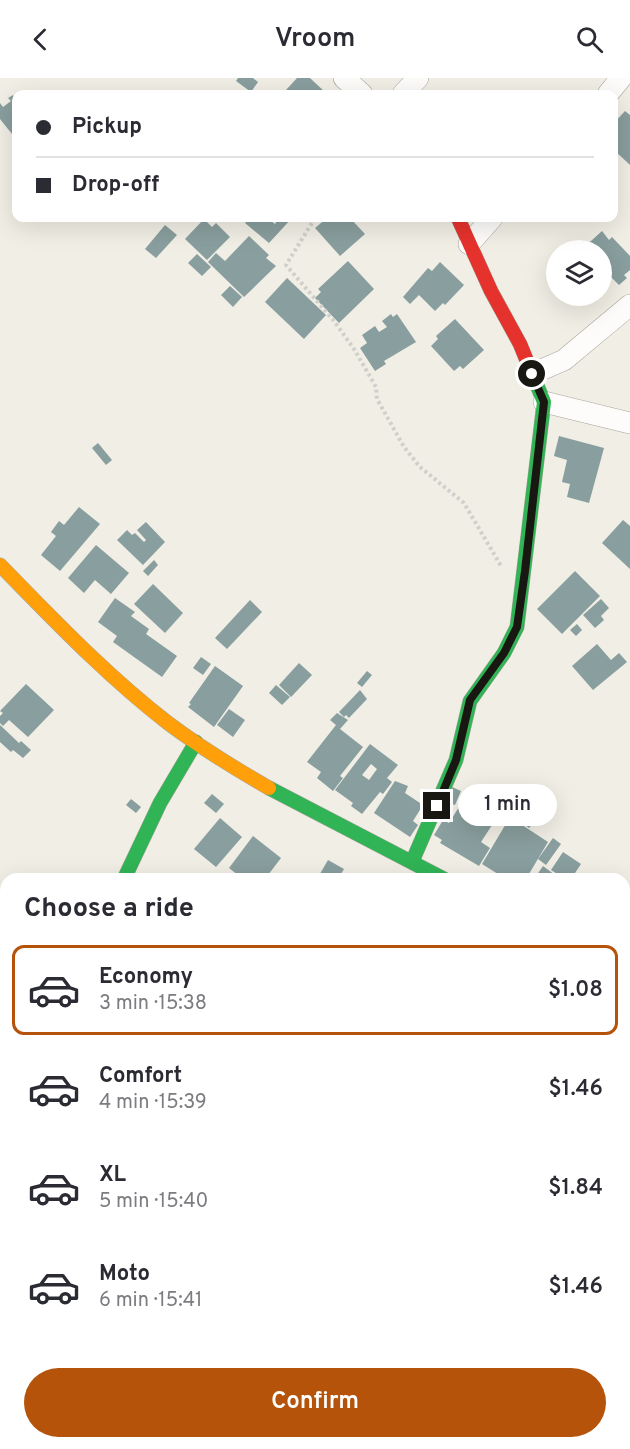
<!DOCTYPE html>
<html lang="en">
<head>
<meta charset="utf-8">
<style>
  body { margin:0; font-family:Overpass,sans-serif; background:#f7f7f7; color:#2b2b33; height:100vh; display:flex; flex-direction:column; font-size:22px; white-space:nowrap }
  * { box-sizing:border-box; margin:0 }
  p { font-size:20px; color:#7c7c81 }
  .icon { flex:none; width:33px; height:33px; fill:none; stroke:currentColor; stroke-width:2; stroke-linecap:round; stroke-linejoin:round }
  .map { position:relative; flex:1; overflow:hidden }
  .sheet { position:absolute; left:0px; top:795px; width:630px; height:576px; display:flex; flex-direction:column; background:#fff; border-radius:18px 18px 0 0; box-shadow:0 6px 24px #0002 }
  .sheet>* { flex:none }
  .hud { position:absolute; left:12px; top:12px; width:606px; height:132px; border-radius:12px; box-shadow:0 6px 24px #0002; display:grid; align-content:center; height:132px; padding:0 24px; background:#fff }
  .fabs { position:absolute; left:546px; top:162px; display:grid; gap:12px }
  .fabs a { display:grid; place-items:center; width:66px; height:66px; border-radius:50%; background:#fff; box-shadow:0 6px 24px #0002; font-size:30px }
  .end { position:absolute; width:27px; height:27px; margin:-14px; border:8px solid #181711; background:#fff; box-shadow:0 0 0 3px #fff }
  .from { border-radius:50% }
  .bubble { position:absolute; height:42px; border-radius:21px; background:#fff; box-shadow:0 6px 24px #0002; font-size:20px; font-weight:600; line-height:42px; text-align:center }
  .hud b { display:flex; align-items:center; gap:21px; height:57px; font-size:22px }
  .hud b+b { border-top:2px solid #e1e1e2 }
  .hud i { width:15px; height:15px; background:#2b2b33 }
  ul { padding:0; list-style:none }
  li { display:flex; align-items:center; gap:18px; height:90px; margin:0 12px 9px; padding:0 12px; border:3px solid transparent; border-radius:12px }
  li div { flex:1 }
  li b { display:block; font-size:22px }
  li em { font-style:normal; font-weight:600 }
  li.active { border-color:#b45309 }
  li>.icon { width:54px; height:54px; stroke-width:1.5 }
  h2 { padding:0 24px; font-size:27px; line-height:72px }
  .cta { display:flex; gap:12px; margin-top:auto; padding:12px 24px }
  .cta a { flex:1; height:69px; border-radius:36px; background:#b45309; color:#fff; font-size:24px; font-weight:600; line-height:69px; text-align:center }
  header { display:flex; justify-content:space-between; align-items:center; height:78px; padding:0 24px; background:#fff; font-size:27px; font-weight:600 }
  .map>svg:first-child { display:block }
  .building { fill:#899e9e; fill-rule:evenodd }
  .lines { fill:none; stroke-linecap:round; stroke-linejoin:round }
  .street-casing { stroke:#a7a59e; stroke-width:22 }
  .fast-casing { stroke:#a7a59e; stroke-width:15 }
  .slow-casing { stroke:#a7a59e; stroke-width:15 }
  .jam-casing { stroke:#a7a59e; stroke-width:15 }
  .path { stroke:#d0cfcc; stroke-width:4; stroke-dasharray:3 3; stroke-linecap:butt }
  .street { stroke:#fdfcfb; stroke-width:21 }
  .fast { stroke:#30b455; stroke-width:14 }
  .slow { stroke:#ff9f0a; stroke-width:14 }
  .jam { stroke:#e5322d; stroke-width:14 }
  .route { stroke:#181711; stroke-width:8 }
</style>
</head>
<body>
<header><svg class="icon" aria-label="back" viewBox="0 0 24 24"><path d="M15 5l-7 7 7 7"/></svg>Vroom<svg class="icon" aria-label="search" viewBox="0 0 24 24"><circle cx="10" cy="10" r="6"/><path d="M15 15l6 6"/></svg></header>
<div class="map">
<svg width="630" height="1371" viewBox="0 0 630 1371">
  <rect width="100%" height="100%" fill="#f1eee5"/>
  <g class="building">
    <path d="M238 0H253L258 4 251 14 236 3Z"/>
    <path d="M297 0H310L326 15 324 16H290L286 12Z"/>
    <path d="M13 17 16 21V52L12 56 0 41V25L3 29 11 23 8 20Z"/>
    <path d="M625 33 630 37V87L614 72V45Z"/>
    <path d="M250 140H267L275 146 279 140H292L269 165 245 145Z"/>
    <path d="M327 140H350L365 156 340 178 315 150Z"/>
    <path d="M204 141 212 149 216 145 230 159 207 182 185 161Z"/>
    <path d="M165 147 177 157 156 180 145 171Z"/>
    <path d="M602 153 609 162 612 159 630 178V192L624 197 627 200 619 207 607 195 603 199 602 198V172H581Z"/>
    <path d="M249 158 269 177 266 180 276 188 244 219 208 184 216 175 225 183Z"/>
    <path d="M197 176 211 189 202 198 188 185Z"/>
    <path d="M348 183 374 211 339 245 315 220 321 214 318 211Z"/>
    <path d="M440 184 464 207 445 227 443 225 435 233 419 217 410 226 403 219 428 190 432 193Z"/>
    <path d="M556 186V198L550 191Z"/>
    <path d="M287 200 326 237 304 261 265 224Z"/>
    <path d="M230 208 242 219 233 229 221 217Z"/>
    <path d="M391 236 393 239 397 236 416 264 384 283 386 286 375 293 360 270 367 265 362 257 375 248 379 254 387 249 382 243Z"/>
    <path d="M455 241 484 272 463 291 460 288 454 293 431 268 438 261 436 258Z"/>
    <path d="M559 358 604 370 589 425 567 419 570 406 562 404 567 382 554 378Z"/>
    <path d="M98 365 112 382 106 387 92 370Z"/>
    <path d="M79 429 100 446 60 493 41 477 56 458 51 454 59 443 64 447Z"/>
    <path d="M623 442 630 448V491L602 465Z"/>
    <path d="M146 444 165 464 143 487 117 462 127 452 132 457 135 455 144 464 146 462 137 452Z"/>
    <path d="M96 467 129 495 111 516 95 502 84 515 68 500Z"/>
    <path d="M154 482 158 487 148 498 143 493Z"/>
    <path d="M575 493 600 518 562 556 537 531Z"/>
    <path d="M153 506 183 535 165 555 134 526Z"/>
    <path d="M115 520 135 534 131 538 149 551 146 556 177 578 162 599 113 564 117 558 98 544Z"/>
    <path d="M601 521 609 530 601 538 604 542 595 550 583 537Z"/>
    <path d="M250 522 262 534 227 571 215 560Z"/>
    <path d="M577 546 582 552 576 558 570 552Z"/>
    <path d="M597 566 611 582 619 575 627 584 593 612 572 588Z"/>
    <path d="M201 579 211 586 203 597 193 590Z"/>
    <path d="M299 585 312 597 291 619 279 607Z"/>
    <path d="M215 588 243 608 214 649 188 629 191 626 189 625Z"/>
    <path d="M367 593 372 597 362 609 357 605Z"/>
    <path d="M26 606 54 632 28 659 9 642 3 648 0 645V638L3 635 0 633Z"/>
    <path d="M276 607 290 619 282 627 269 615Z"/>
    <path d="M360 612 367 621 349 640 346 637 344 639 339 634Z"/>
    <path d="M229 631 245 642 233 659 217 647Z"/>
    <path d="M337 635 348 642 340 651 363 669 340 698 343 700 333 713 317 700 321 694 307 684 336 647 330 642Z"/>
    <path d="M0 647 19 665 21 663 31 672 23 680 13 672 11 674 0 664Z"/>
    <path d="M370 666 398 687 387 700 392 704 383 716 380 714 362 736 351 728 353 725 335 712ZM371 686 377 691 369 702 362 697Z"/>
    <path d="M395 703 408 708 405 715 423 727 413 743 418 747 410 759 374 735Z"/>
    <path d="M452 709 461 713 455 727 446 724Z"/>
    <path d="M212 716 224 726 216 735 204 725Z"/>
    <path d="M131 721 141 729 136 735 126 727Z"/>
    <path d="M464 721 496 741 481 764 490 770 479 788 440 765 442 762 434 757 443 742 449 745Z"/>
    <path d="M514 721 538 740 529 750 506 731Z"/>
    <path d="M510 739 548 764 526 801H506L482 786Z"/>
    <path d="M220 740 242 759 216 789 194 771Z"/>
    <path d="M253 758 281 780 265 801H243L229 790Z"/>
    <path d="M553 760 561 766 546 787 538 781Z"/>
    <path d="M563 774 581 786 571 801H565L551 792Z"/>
    <path d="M328 782 344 791 338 801H317Z"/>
    <path d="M543 788 555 797 553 801H534Z"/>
    <path d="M630 828V866L624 862V838Z"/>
    <path d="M624 932 630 935V955L624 952Z"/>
    <path d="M630 1010V1035L624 1031V1019Z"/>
    <path d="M630 1052V1069L624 1064V1061Z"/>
    <path d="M630 1077V1105L624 1099V1083Z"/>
    <path d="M6 1259V1279L0 1272V1265Z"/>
    <path d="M39 1365H57L64 1371H34Z"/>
    <path d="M82 1365H105L100 1371H89Z"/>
    <path d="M150 1365H165L160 1371Z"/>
    <path d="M182 1365H198L193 1371H186L181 1366Z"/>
    <path d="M202 1365H206L213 1371H197Z"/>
    <path d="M251 1365H292L298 1371H245Z"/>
    <path d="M312 1365H339L332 1371H305Z"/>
    <path d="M380 1365H435L428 1371H385Z"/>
  </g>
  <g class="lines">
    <g class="street-casing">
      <g id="street">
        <path d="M344 0 362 16"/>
        <path d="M403 16 418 0"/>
        <path d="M608 16 621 0"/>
        <path d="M469 166 492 140"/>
        <path d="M532 296 564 282 630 227"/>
        <path d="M544 324 630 345"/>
        <path d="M624 992 630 983"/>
        <path d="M0 1059 6 1052"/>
        <path d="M624 1247 630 1249"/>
        <path d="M170 1371 174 1365"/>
        <path d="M436 1371 442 1365"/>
      </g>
    </g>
    <g class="fast-casing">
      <g id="fast">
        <path d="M269 710 444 801"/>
        <path d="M412 784 456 682 470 623 504 575 517 549 544 324 531 293"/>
        <path d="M124 801 160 725 196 664"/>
      </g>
    </g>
    <g class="slow-casing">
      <path id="slow" d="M0 487C54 542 107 598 168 645 200 669 234 690 269 710"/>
    </g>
    <g class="jam-casing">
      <g id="jam">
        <path d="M458 140 491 213 520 266 531 293"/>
        <path d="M624 892 630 896"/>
      </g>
    </g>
    <path class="path" d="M315 140 286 187 334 243 354 271 376 309 377 321 404 369 420 389 464 425 501 488"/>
    <use href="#street" class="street"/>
    <use href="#fast" class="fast"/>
    <use href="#slow" class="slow"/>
    <use href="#jam" class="jam"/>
  </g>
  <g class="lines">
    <path class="route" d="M437 728 456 682 470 622 504 575 517 549 525 493 544 324 532 296"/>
  </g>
</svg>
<div class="fabs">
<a><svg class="icon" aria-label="layers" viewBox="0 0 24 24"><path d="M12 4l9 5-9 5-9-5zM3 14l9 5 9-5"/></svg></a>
</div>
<i class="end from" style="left:532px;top:296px"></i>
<i class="end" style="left:437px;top:728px"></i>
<div class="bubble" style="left:458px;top:706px;width:99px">1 min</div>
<div class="hud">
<b><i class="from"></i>Pickup</b>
<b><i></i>Drop-off</b>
</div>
<section class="sheet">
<h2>Choose a ride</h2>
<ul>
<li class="active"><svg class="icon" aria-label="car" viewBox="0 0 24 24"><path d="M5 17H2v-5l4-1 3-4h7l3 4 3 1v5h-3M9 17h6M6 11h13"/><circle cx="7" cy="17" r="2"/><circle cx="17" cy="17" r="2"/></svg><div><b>Economy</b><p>3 min · 15:38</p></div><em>$1.08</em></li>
<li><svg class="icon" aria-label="car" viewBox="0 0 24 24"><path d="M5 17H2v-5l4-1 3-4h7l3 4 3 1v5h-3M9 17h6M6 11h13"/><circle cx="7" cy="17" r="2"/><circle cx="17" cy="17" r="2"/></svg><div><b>Comfort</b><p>4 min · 15:39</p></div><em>$1.46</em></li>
<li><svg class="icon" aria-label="car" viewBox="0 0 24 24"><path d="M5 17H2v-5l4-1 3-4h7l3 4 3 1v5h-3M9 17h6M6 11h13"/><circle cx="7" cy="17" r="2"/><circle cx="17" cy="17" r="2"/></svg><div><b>XL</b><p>5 min · 15:40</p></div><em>$1.84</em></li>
<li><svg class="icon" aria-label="car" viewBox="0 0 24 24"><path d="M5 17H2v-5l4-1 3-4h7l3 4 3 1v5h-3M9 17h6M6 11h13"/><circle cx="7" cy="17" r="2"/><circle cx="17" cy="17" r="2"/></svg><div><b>Moto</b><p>6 min · 15:41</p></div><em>$1.46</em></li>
</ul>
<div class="cta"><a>Confirm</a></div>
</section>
</div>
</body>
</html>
